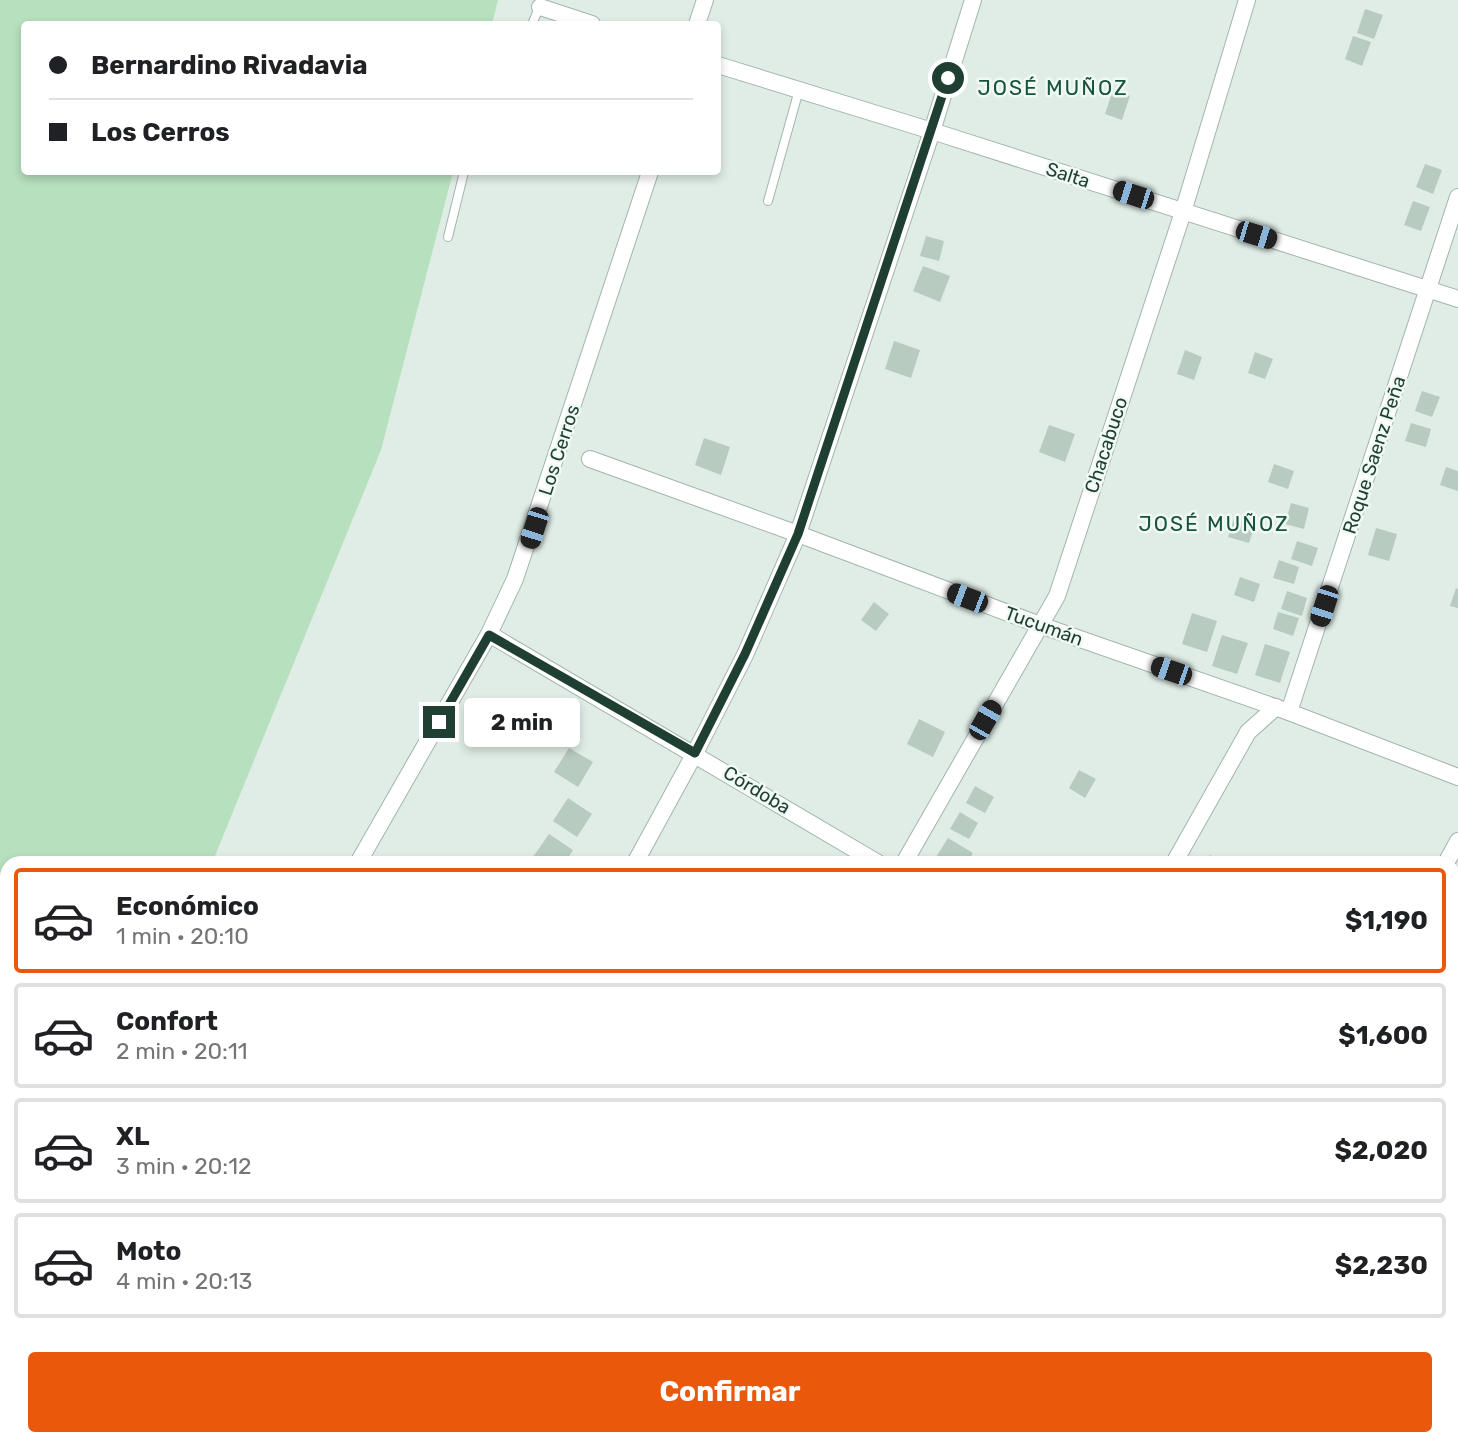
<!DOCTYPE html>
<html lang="es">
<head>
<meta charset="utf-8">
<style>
  body { margin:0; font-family:Rubik,sans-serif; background:#f6f6f6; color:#202124; height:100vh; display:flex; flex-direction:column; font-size:26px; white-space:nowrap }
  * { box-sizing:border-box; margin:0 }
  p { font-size:23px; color:#757577 }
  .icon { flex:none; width:38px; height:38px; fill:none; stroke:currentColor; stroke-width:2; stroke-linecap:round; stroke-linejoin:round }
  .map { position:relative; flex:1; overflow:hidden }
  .drawer { position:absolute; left:0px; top:856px; width:1460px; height:590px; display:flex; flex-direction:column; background:#fff; border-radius:21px 21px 0 0; box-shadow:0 4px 10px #0003 }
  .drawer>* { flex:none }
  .banner { position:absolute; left:21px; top:21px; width:700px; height:154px; border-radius:7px; box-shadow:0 4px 10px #0003; display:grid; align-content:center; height:154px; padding:0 28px; background:#fff }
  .end { position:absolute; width:32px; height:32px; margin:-16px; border:9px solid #1f3f33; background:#fff; box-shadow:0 0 0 4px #fff }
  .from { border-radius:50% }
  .bubble { position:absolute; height:49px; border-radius:7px; background:#fff; box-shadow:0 4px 10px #0003; font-size:23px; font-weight:700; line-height:49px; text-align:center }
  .car { position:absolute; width:21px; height:42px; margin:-21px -10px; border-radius:9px; box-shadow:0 0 5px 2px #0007; background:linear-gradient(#222 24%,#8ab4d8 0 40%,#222 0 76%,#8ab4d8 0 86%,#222 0) }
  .banner b { display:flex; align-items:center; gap:24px; height:66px; font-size:26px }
  .banner b+b { border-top:2px solid #e0e0e0 }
  .banner i { width:18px; height:18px; background:#202124 }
  ul { padding:12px 0 0; list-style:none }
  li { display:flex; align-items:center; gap:21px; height:105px; margin:0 14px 10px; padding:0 14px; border:4px solid #e0e0e0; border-radius:7px }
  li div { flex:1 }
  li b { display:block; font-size:26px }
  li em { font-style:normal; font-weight:700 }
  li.current { border-color:#ea580c }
  li>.icon { width:63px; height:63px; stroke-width:1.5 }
  .cta { display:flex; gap:14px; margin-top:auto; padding:14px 28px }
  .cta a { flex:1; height:80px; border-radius:7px; background:#ea580c; color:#fff; font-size:28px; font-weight:700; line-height:80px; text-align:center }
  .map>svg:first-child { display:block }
  .green { fill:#b6e0be }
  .building { fill:#b8cbc1 }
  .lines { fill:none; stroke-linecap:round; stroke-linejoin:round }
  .lane-casing { stroke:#a2b5ad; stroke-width:10 }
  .street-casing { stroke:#a2b5ad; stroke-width:18 }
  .lane { stroke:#fff; stroke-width:8 }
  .street { stroke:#fff; stroke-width:16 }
  .route { stroke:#1f3f33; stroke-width:9 }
  .labels { text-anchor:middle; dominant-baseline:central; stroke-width:5; stroke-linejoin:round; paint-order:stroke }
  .street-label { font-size:19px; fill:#1f3f33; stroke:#f1f9f4 }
  .neighbourhood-label { font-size:21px; letter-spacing:2px; fill:#18533f; stroke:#f1f9f4 }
</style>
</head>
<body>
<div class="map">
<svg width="1458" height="1444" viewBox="0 0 1458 1444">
  <rect width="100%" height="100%" fill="#e0ede6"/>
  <path class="green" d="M0 0H498L492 24H24V172H453L381 450 212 863H7V1438L62 1439V1444H0Z"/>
  <g class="building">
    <path d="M1365 9 1383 15 1374 39 1357 33Z"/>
    <path d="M1353 36 1371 42 1362 66 1345 59Z"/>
    <path d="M1113 90 1130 96 1122 120 1105 114Z"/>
    <path d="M1425 164 1442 170 1433 194 1416 187Z"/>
    <path d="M1413 201 1430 207 1421 231 1404 225Z"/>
    <path d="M926 236 944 241 939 261 920 256Z"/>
    <path d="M923 266 950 276 940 302 913 291Z"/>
    <path d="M894 341 920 350 911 378 885 369Z"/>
    <path d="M1185 350 1202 357 1194 380 1177 374Z"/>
    <path d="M1255 352 1273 359 1265 379 1248 373Z"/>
    <path d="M1422 391 1440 397 1432 417 1415 411Z"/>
    <path d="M1411 423 1431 429 1426 447 1405 441Z"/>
    <path d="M1049 425 1075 434 1065 462 1039 452Z"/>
    <path d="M704 438 730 447 721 475 695 465Z"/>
    <path d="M1274 464 1294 471 1288 489 1268 482Z"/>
    <path d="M1446 467 1458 471V491L1440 485Z"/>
    <path d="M1291 503 1309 508 1304 529 1285 524Z"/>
    <path d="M1234 519 1255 525 1249 543 1228 537Z"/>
    <path d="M1376 528 1397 534 1389 561 1368 555Z"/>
    <path d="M1297 541 1318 548 1312 566 1291 559Z"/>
    <path d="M1279 560 1299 567 1294 584 1273 578Z"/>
    <path d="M1240 577 1260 584 1254 602 1234 595Z"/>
    <path d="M1456 588 1458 589V608L1450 606Z"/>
    <path d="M1287 591 1307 598 1302 616 1281 609Z"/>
    <path d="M874 602 889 614 876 631 861 620Z"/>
    <path d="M1278 612 1299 618 1293 636 1273 629Z"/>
    <path d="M1192 613 1217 621 1207 652 1182 644Z"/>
    <path d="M1222 635 1248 643 1237 674 1212 666Z"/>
    <path d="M1265 644 1290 652 1280 683 1255 675Z"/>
    <path d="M919 719 945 732 933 757 907 744Z"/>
    <path d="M569 748 593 762 578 787 554 772Z"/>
    <path d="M1079 770 1096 779 1085 798 1069 788Z"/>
    <path d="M975 786 994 797 985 813 966 803Z"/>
    <path d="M568 798 592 814 577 837 553 821Z"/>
    <path d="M960 812 978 823 969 839 950 829Z"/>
    <path d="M549 834 573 850 565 863H542L533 857Z"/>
    <path d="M948 838 973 853 967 863 933 862Z"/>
    <path d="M1210 855 1224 863H1205Z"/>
    <path d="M1316 857 1330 863H1313Z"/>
    <path d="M1458 916V932L1452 929Z"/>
    <path d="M1458 1226V1242L1452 1239Z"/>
    <path d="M1458 1393V1418L1452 1414V1394Z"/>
    <path d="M792 1438H825L822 1444H794L790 1442Z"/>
    <path d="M1014 1438H1039L1036 1444H1024Z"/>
    <path d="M1056 1438H1071L1080 1444H1053Z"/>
    <path d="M1332 1438H1355L1351 1444H1341Z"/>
    <path d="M1423 1438H1444L1441 1444H1420Z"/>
  </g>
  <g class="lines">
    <g class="lane-casing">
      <g id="lane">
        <path d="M532 24 540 6"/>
        <path d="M768 201 799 90"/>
        <path d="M448 237 464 172"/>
      </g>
    </g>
    <g class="street-casing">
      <g id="street">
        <path d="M540 7 592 24"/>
        <path d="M697 24 705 0"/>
        <path d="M718 65 932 131 1458 299"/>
        <path d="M590 459 798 534 1040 625 1289 712 1458 777"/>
        <path d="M489 634 878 863"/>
        <path d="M1289 712 1458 197"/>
        <path d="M358 863 489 634 515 579 650 172"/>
        <path d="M635 863 695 753 745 655 798 534 932 131 973 0"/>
        <path d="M904 863 1057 596 1183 212 1247 0"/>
        <path d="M1174 863 1248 732 1276 707"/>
        <path d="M1446 863 1458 841"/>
        <path d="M1452 1187 1458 1190"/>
        <path d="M1452 1333 1458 1323"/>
        <path d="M149 1438 158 1444"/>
        <path d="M958 1438 967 1444"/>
        <path d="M307 1444 310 1438"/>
        <path d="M578 1444 582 1438"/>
        <path d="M849 1444 852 1438"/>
        <path d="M1125 1444 1129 1438"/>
        <path d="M1390 1444 1393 1438"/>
      </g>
    </g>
    <use href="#lane" class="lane"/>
    <use href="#street" class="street"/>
  </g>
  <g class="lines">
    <path class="route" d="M439 722 489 635 695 753 745 654 798 534 948 78"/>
  </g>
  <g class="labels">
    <g class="street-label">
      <text transform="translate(1068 175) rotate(18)">Salta</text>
      <text transform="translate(1106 445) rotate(-72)">Chacabuco</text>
      <text transform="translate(559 450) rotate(-72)">Los Cerros</text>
      <text transform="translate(1374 455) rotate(-72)">Roque Saenz Peña</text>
      <text transform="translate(1044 626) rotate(20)">Tucumán</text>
      <text transform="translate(757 790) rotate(31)">Córdoba</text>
    </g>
    <g class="neighbourhood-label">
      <text x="1053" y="87">JOSÉ MUÑOZ</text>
      <text x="1214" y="523">JOSÉ MUÑOZ</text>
    </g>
  </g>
</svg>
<i class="end from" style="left:948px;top:78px"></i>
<i class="end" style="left:439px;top:722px"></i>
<div class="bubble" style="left:464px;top:698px;width:116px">2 min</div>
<i class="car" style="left:1133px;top:195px;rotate:288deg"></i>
<i class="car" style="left:1256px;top:235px;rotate:107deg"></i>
<i class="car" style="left:534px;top:528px;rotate:198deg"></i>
<i class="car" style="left:967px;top:598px;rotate:291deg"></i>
<i class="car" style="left:1324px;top:606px;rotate:198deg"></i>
<i class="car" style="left:1171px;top:671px;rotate:289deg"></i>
<i class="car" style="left:985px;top:720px;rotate:30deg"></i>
<div class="banner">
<b><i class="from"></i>Bernardino Rivadavia</b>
<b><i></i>Los Cerros</b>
</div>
<section class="drawer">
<ul>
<li class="current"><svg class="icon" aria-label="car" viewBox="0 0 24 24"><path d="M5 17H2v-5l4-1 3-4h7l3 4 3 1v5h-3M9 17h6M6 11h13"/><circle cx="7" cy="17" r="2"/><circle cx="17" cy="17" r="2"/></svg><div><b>Económico</b><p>1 min · 20:10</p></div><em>$1,190</em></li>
<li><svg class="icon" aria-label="car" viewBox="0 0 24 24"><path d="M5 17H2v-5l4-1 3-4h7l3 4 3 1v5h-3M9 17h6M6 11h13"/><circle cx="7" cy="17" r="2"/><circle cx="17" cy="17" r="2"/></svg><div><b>Confort</b><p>2 min · 20:11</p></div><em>$1,600</em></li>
<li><svg class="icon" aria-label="car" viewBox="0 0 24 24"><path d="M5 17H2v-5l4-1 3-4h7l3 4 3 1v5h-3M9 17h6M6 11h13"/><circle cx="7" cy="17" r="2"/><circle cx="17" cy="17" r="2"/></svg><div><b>XL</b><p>3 min · 20:12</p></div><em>$2,020</em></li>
<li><svg class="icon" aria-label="car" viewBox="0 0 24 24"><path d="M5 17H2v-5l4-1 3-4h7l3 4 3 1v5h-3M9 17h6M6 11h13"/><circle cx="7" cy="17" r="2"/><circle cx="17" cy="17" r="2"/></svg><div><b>Moto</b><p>4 min · 20:13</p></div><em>$2,230</em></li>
</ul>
<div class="cta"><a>Confirmar</a></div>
</section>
</div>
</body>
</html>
